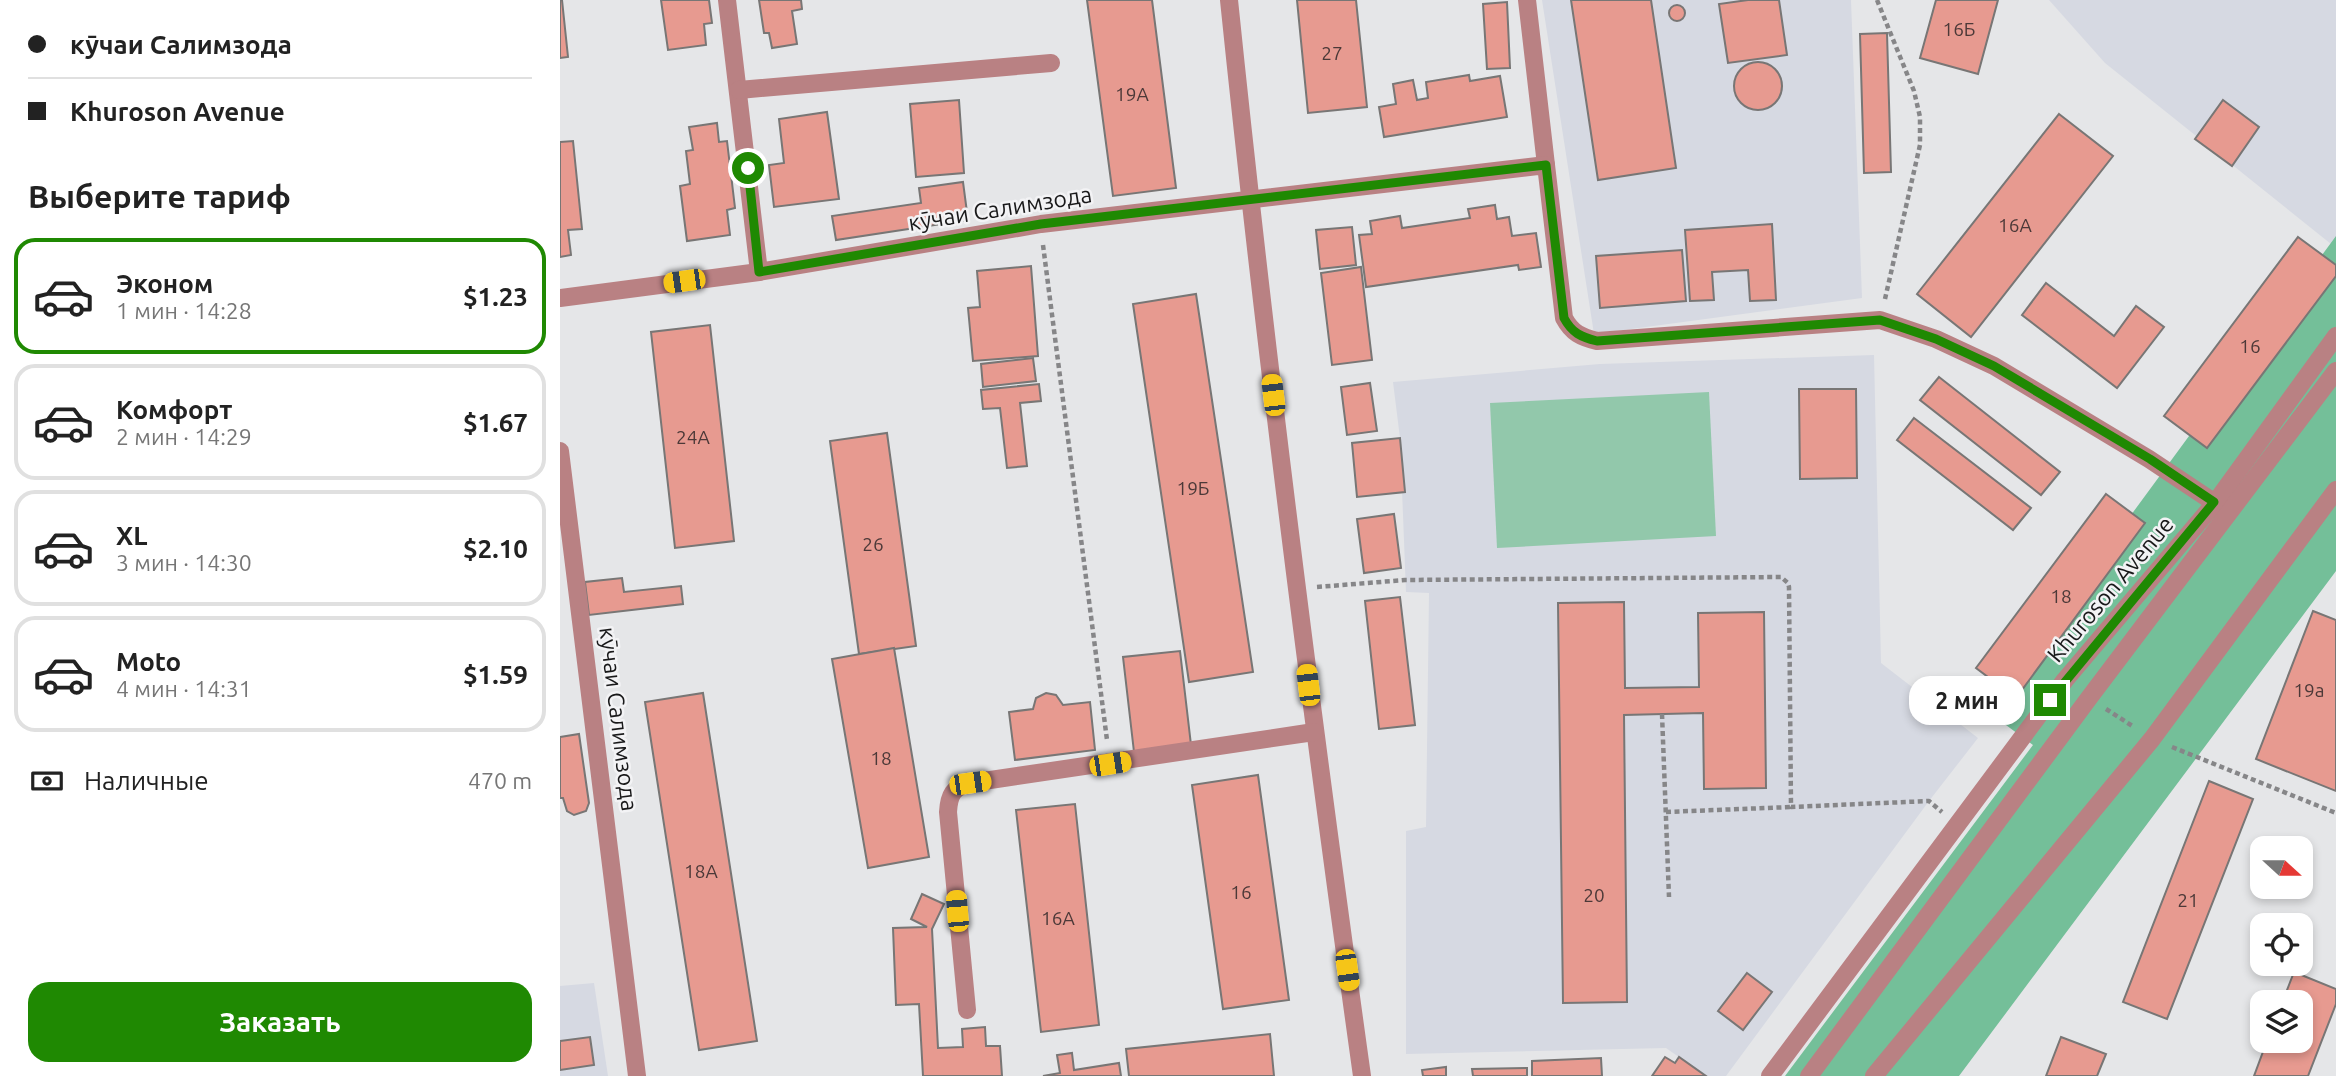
<!DOCTYPE html>
<html lang="ru">
<head>
<meta charset="utf-8">
<style>
  body { margin:0; font-family:Ubuntu,sans-serif; background:#f2f2f2; color:#222; height:100vh; display:flex; flex-direction:column; font-size:26px; white-space:nowrap }
  * { box-sizing:border-box; margin:0 }
  p { font-size:23px; color:#767676 }
  .icon { flex:none; width:38px; height:38px; fill:none; stroke:currentColor; stroke-width:2; stroke-linecap:round; stroke-linejoin:round }
  .map { position:relative; flex:1; overflow:hidden }
  .drawer { display:flex; flex-direction:column; background:#fff; width:560px }
  .drawer>* { flex:none }
  .banner { display:grid; align-content:center; height:154px; padding:0 28px; background:#fff }
  .needle { width:46px; rotate:111deg }
  .fabs { position:absolute; left:1690px; top:836px; display:grid; gap:14px }
  .fabs a { display:grid; place-items:center; width:63px; height:63px; border-radius:14px; background:#fff; box-shadow:0 4px 10px #0003; font-size:35px }
  .end { position:absolute; width:32px; height:32px; margin:-16px; border:9px solid #1f8902; background:#fff; box-shadow:0 0 0 4px #fff }
  .from { border-radius:50% }
  .bubble { position:absolute; height:49px; border-radius:21px; background:#fff; box-shadow:0 4px 10px #0003; font-size:23px; font-weight:600; line-height:49px; text-align:center }
  .car { position:absolute; width:21px; height:42px; margin:-21px -10px; border-radius:9px; box-shadow:0 0 5px 2px #0007; background:linear-gradient(#f5c518 24%,#345 0 40%,#f5c518 0 76%,#345 0 86%,#f5c518 0) }
  .banner b { display:flex; align-items:center; gap:24px; height:66px; font-size:26px }
  .banner b+b { border-top:2px solid #e0e0e0 }
  .banner i { width:18px; height:18px; background:#222 }
  ul { padding:0; list-style:none }
  li { display:flex; align-items:center; gap:21px; height:116px; margin:0 14px 10px; padding:0 14px; border:4px solid #e0e0e0; border-radius:21px }
  li div { flex:1 }
  li b { display:block; font-size:26px }
  li em { font-style:normal; font-weight:600 }
  li.active { border-color:#1f8902 }
  li>.icon { width:63px; height:63px; stroke-width:1.5 }
  h2 { padding:0 28px; font-size:32px; line-height:84px }
  .pay { display:flex; align-items:center; gap:18px; height:77px; padding:0 28px; font-size:26px }
  .pay p { margin-inline-start:auto }
  .button { display:flex; gap:14px; margin-top:auto; padding:14px 28px }
  .button a { flex:1; height:80px; border-radius:21px; background:#1f8902; color:#fff; font-size:28px; font-weight:600; line-height:80px; text-align:center }
  main { display:flex; flex:1; min-height:0 }
  .map>svg:first-child { display:block }
  .built { fill:#d6d9e2 }
  .green { fill:#92c8ab }
  .forest { fill:#74bf99 }
  .building { fill:#e79a90; stroke:#787675; stroke-width:2 }
  .lines { fill:none; stroke-linecap:round; stroke-linejoin:round }
  .path { stroke:#868688; stroke-width:4.5; stroke-dasharray:5 3.5; stroke-linecap:butt }
  .minor { stroke:#b98183; stroke-width:18 }
  .route { stroke:#1f8902; stroke-width:9 }
  .labels { text-anchor:middle; dominant-baseline:central; stroke-width:5; stroke-linejoin:round; paint-order:stroke }
  .number-label { font-size:19px; fill:#4c3938 }
  .street-label { font-size:23px; fill:#19191a; stroke:#f3f3f5 }
</style>
</head>
<body>
<main>
<section class="drawer">
<div class="banner">
<b><i class="from"></i>кӯчаи Салимзода</b>
<b><i></i>Khuroson Avenue</b>
</div>
<h2>Выберите тариф</h2>
<ul>
<li class="active"><svg class="icon" aria-label="car" viewBox="0 0 24 24"><path d="M5 17H2v-5l4-1 3-4h7l3 4 3 1v5h-3M9 17h6M6 11h13"/><circle cx="7" cy="17" r="2"/><circle cx="17" cy="17" r="2"/></svg><div><b>Эконом</b><p>1 мин · 14:28</p></div><em>$1.23</em></li>
<li><svg class="icon" aria-label="car" viewBox="0 0 24 24"><path d="M5 17H2v-5l4-1 3-4h7l3 4 3 1v5h-3M9 17h6M6 11h13"/><circle cx="7" cy="17" r="2"/><circle cx="17" cy="17" r="2"/></svg><div><b>Комфорт</b><p>2 мин · 14:29</p></div><em>$1.67</em></li>
<li><svg class="icon" aria-label="car" viewBox="0 0 24 24"><path d="M5 17H2v-5l4-1 3-4h7l3 4 3 1v5h-3M9 17h6M6 11h13"/><circle cx="7" cy="17" r="2"/><circle cx="17" cy="17" r="2"/></svg><div><b>XL</b><p>3 мин · 14:30</p></div><em>$2.10</em></li>
<li><svg class="icon" aria-label="car" viewBox="0 0 24 24"><path d="M5 17H2v-5l4-1 3-4h7l3 4 3 1v5h-3M9 17h6M6 11h13"/><circle cx="7" cy="17" r="2"/><circle cx="17" cy="17" r="2"/></svg><div><b>Moto</b><p>4 мин · 14:31</p></div><em>$1.59</em></li>
</ul>
<div class="pay"><svg class="icon" aria-label="cash" viewBox="0 0 24 24"><path d="M3 7h18v10H3z"/><circle cx="12" cy="12" r="2"/></svg>Наличные<p>470 m</p></div>
<div class="button"><a>Заказать</a></div>
</section>
<div class="map">
<svg width="1776" height="1076" viewBox="0 0 1776 1076">
  <rect width="100%" height="100%" fill="#e5e6e8"/>
  <g class="built">
    <path d="M982 0H1291L1302 298 1034 334Z"/>
    <path d="M1489 0H1776V248L1545 63Z"/>
    <path d="M1314 355 1321 663 1418 738 1369 801 1166 1076H1146L1106 1048 846 1054V831L866 827 869 593 846 592 840 438 833 382 1040 364Z"/>
    <path d="M34 983 48 1076H0V986Z"/>
  </g>
  <path class="green" d="M1149 392 1156 536 937 548 930 403Z"/>
  <path class="forest" d="M1776 236V571L1399 1076H1225L1473 745 1427 711Z"/>
  <g class="building">
    <path d="M0 0H2L8 57 0 58Z"/>
    <path d="M101 0H149L152 23 144 24 146 45 108 50Z"/>
    <path d="M199 0H241L242 9 232 11 237 44 212 48 209 33H204Z"/>
    <path d="M527 0H592L616 188 553 196Z"/>
    <path d="M737 0H796L807 107 748 113Z"/>
    <path d="M1011 0H1091L1116 168 1038 180Z"/>
    <path d="M1188 0H1219L1227 55 1168 63 1159 4Z"/>
    <path d="M1376 0H1438L1418 74 1360 58Z"/>
    <path d="M947 2 950 68 927 69 923 4Z"/>
    <circle cx="1117" cy="13" r="8"/>
    <path d="M1327 33 1331 172 1304 173 1300 34Z"/>
    <circle cx="1198" cy="86" r="24"/>
    <path d="M909 75 910 81 940 76 947 117 824 137 819 107 836 104 833 84 853 80 857 100 868 98 866 82Z"/>
    <path d="M399 100 404 173 356 177 350 104Z"/>
    <path d="M1663 100 1699 127 1672 166 1635 139Z"/>
    <path d="M267 112 279 199 214 207 209 165 224 163 219 119Z"/>
    <path d="M1499 114 1553 156 1411 337 1357 294Z"/>
    <path d="M157 123 159 142 167 141 175 208 167 210 170 235 127 241 120 186 130 184 126 151 133 150 129 127Z"/>
    <path d="M13 141 22 229 8 230 11 255 0 257V142Z"/>
    <path d="M403 182 408 220 276 240 272 216 361 203 359 188Z"/>
    <path d="M935 205 937 219 949 217 952 236 976 233 981 267 959 270 958 265 806 287 799 235 812 234 810 221 840 216 842 228 910 218 908 209Z"/>
    <path d="M1212 224 1216 300 1190 301 1188 270 1152 272 1154 300 1130 301 1125 230Z"/>
    <path d="M792 227 796 265 760 269 756 230Z"/>
    <path d="M1738 237 1776 265V276L1647 448 1604 416Z"/>
    <path d="M1122 250 1126 301 1040 308 1036 256Z"/>
    <path d="M471 266 478 356 413 361 408 308 420 307 417 271Z"/>
    <path d="M801 267 812 360 772 365 761 273Z"/>
    <path d="M1486 283 1554 336 1576 306 1604 327 1557 388 1462 315Z"/>
    <path d="M636 294 693 672 629 682 573 304Z"/>
    <path d="M150 325 174 541 115 548 91 332Z"/>
    <path d="M473 358 476 381 423 387 421 364Z"/>
    <path d="M1379 377 1500 472 1481 495 1360 400Z"/>
    <path d="M810 383 817 431 787 435 781 387Z"/>
    <path d="M479 384 481 401 460 403 467 466 447 468 440 408 423 409 421 390Z"/>
    <path d="M1239 389H1296L1297 478 1240 479Z"/>
    <path d="M1354 418 1471 508 1453 530 1337 440Z"/>
    <path d="M327 433 356 646 299 654 270 441Z"/>
    <path d="M840 438 845 492 797 497 792 443Z"/>
    <path d="M1546 494 1585 523 1456 698 1416 668Z"/>
    <path d="M834 514 841 568 804 573 797 519Z"/>
    <path d="M62 578 64 592 121 586 123 604 29 615 25 582Z"/>
    <path d="M840 597 855 725 819 729 805 601Z"/>
    <path d="M1064 602 1065 688 1139 687 1138 613 1204 612 1206 788 1144 789 1143 713 1064 715 1067 1002 1003 1003 998 603Z"/>
    <path d="M1753 611 1776 620V791L1696 759Z"/>
    <path d="M334 648 369 857 308 868 272 659Z"/>
    <path d="M620 651 631 745 574 752 563 657Z"/>
    <path d="M143 693 197 1041 139 1050 85 702Z"/>
    <path d="M486 693 496 695 503 705 530 702 535 750 455 760 449 712 473 709 476 698Z"/>
    <path d="M19 734 29 803 26 811 14 815 7 811 3 798H0V737Z"/>
    <path d="M698 775 729 1000 663 1009 632 785Z"/>
    <path d="M1649 781 1693 799 1607 1019 1563 1002Z"/>
    <path d="M515 804 539 1025 481 1032 456 810Z"/>
    <path d="M362 894 384 904 372 929 378 1048 403 1047 402 1029 425 1027 426 1046H440L442 1076H363L359 1004 336 1005 333 928 367 927 351 919Z"/>
    <path d="M1734 972 1776 989V1004L1748 1076H1694L1707 1041H1741V1003H1722Z"/>
    <path d="M1187 973 1212 992 1183 1030 1158 1011Z"/>
    <path d="M710 1034 714 1076H569L566 1049Z"/>
    <path d="M30 1037 34 1065 0 1070V1041Z"/>
    <path d="M1501 1037 1546 1054 1537 1076H1486Z"/>
    <path d="M512 1053 514 1070 559 1063 561 1076H483L500 1073 497 1055Z"/>
    <path d="M1105 1057 1115 1063 1119 1057 1146 1076H1092Z"/>
    <path d="M1041 1058 1042 1076H972V1061Z"/>
    <path d="M886 1067V1076H863L862 1070Z"/>
    <path d="M967 1068V1076H913L912 1069Z"/>
  </g>
  <g class="lines">
    <g class="path">
      <path d="M1317 0 1354 91 1360 117V145L1325 299"/>
      <path d="M483 245 547 740"/>
      <path d="M757 587 845 580 1221 577 1228 583 1229 587 1231 807 1369 801 1382 812"/>
      <path d="M1546 709 1574 727"/>
      <path d="M1102 714 1109 897"/>
      <path d="M1612 747 1776 813"/>
      <path d="M1106 812 1231 807"/>
    </g>
    <g class="minor">
      <path d="M167 0 199 272"/>
      <path d="M669 0C706 360 752 718 802 1076"/>
      <path d="M967 0 986 165"/>
      <path d="M179 90 491 63"/>
      <path d="M0 298 199 272 481 224 986 165 1004 318C1012 333 1021 337 1037 341L1320 320 1376 339 1434 366 1589 459 1655 503"/>
      <path d="M0 451 77 1076"/>
      <path d="M407 1010 388 812C389 795 393 787 410 783L754 732"/>
      <path d="M1210 1076 1505 680 1655 503 1776 336"/>
      <path d="M1249 1076 1529 698 1776 371"/>
      <path d="M1314 1076 1592 739 1776 490"/>
    </g>
  </g>
  <g class="lines">
    <path class="route" d="M188 168 199 272 481 224 986 165 1004 318C1012 333 1021 337 1037 341L1320 320 1376 339 1434 366 1590 459 1654 502 1490 700"/>
  </g>
  <g class="labels">
    <g class="number-label">
      <text x="1399" y="29">16Б</text>
      <text x="772" y="53">27</text>
      <text x="572" y="94">19А</text>
      <text x="1455" y="225">16А</text>
      <text x="1690" y="346">16</text>
      <text x="133" y="437">24А</text>
      <text x="633" y="488">19Б</text>
      <text x="313" y="544">26</text>
      <text x="1501" y="596">18</text>
      <text x="1749" y="690">19а</text>
      <text x="321" y="758">18</text>
      <text x="141" y="871">18А</text>
      <text x="681" y="892">16</text>
      <text x="1034" y="895">20</text>
      <text x="1628" y="900">21</text>
      <text x="498" y="918">16А</text>
    </g>
    <g class="street-label">
      <text transform="translate(440 208) rotate(-9)">кӯчаи Салимзода</text>
      <text transform="translate(1550 589) rotate(-50)">Khuroson Avenue</text>
      <text transform="translate(59 719) rotate(83)">кӯчаи Салимзода</text>
    </g>
  </g>
</svg>
<div class="fabs">
<a><svg class="needle" viewBox="-14 -14 28 28"><path d="M0-13l5 13h-10z" fill="#e53935"/><path d="M0 13l5-13h-10z" fill="#767676"/></svg></a>
<a><svg class="icon" aria-label="locate" viewBox="0 0 24 24"><circle cx="12" cy="12" r="6"/><path d="M12 2v4M12 18v4M2 12h4M18 12h4"/></svg></a>
<a><svg class="icon" aria-label="layers" viewBox="0 0 24 24"><path d="M12 4l9 5-9 5-9-5zM3 14l9 5 9-5"/></svg></a>
</div>
<i class="end from" style="left:188px;top:168px"></i>
<i class="end" style="left:1490px;top:700px"></i>
<div class="bubble" style="left:1349px;top:676px;width:116px">2 мин</div>
<i class="car" style="left:124px;top:281px;rotate:262deg"></i>
<i class="car" style="left:713px;top:395px;rotate:353deg"></i>
<i class="car" style="left:748px;top:685px;rotate:353deg"></i>
<i class="car" style="left:550px;top:764px;rotate:81deg"></i>
<i class="car" style="left:410px;top:783px;rotate:82deg"></i>
<i class="car" style="left:397px;top:911px;rotate:355deg"></i>
<i class="car" style="left:787px;top:970px;rotate:172deg"></i>
</div>
</main>
</body>
</html>
